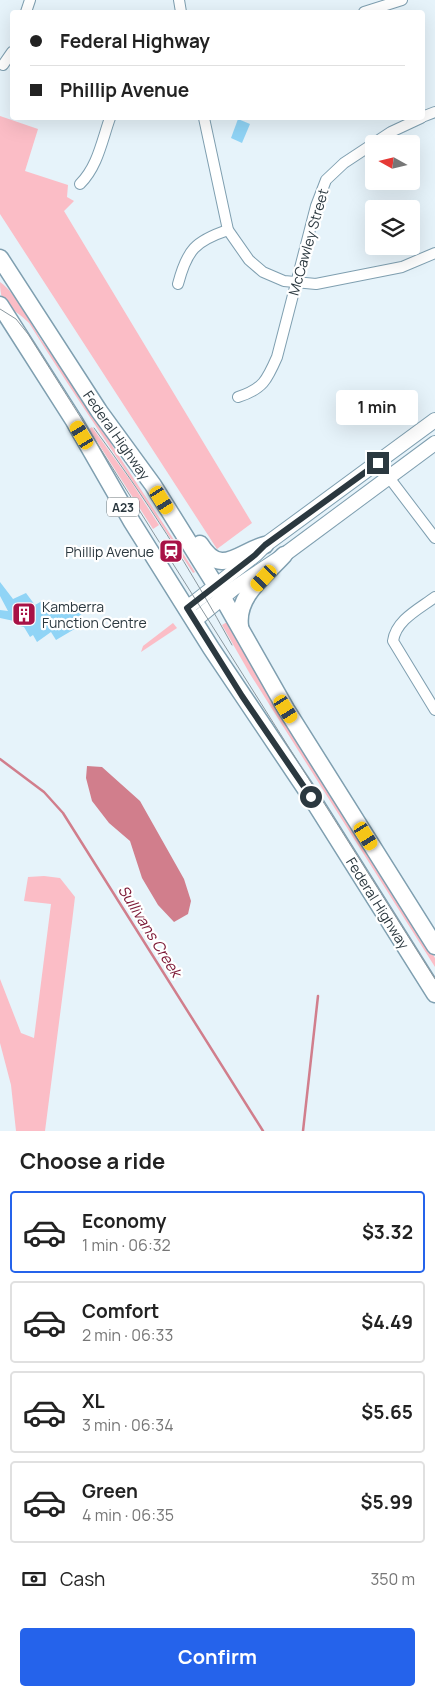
<!DOCTYPE html>
<html lang="en">
<head>
<meta charset="utf-8">
<style>
  body { margin:0; font-family:Manrope,sans-serif; background:#f6f6f6; color:#222; height:100vh; display:flex; flex-direction:column; font-size:19px; white-space:nowrap }
  * { box-sizing:border-box; margin:0 }
  p { font-size:16px; color:#767676 }
  .icon { flex:none; width:28px; height:28px; fill:none; stroke:currentColor; stroke-width:2; stroke-linecap:round; stroke-linejoin:round }
  .map { position:relative; height:1131px; overflow:hidden }
  .drawer { display:flex; flex-direction:column; background:#fff; flex:1 }
  .drawer>* { flex:none }
  .hud { position:absolute; left:10px; top:10px; width:415px; height:110px; border-radius:5px; box-shadow:0 5px 20px #0002; display:grid; align-content:center; height:110px; padding:0 20px; background:#fff }
  .needle { width:32px; rotate:278deg }
  .fabs { position:absolute; left:365px; top:135px; display:grid; gap:10px }
  .fabs a { display:grid; place-items:center; width:55px; height:55px; border-radius:5px; background:#fff; box-shadow:0 5px 20px #0002; font-size:25px }
  .end { position:absolute; width:22px; height:22px; margin:-11px; border:6px solid #2b383f; background:#fff; box-shadow:0 0 0 2px #fff }
  .from { border-radius:50% }
  .bubble { position:absolute; height:35px; border-radius:5px; background:#fff; box-shadow:0 5px 20px #0002; font-size:16px; font-weight:700; line-height:35px; text-align:center }
  .car { position:absolute; width:15px; height:30px; margin:-15px -8px; border-radius:6px; box-shadow:0 0 4px 1px #0007; background:linear-gradient(#f5c518 24%,#345 0 40%,#f5c518 0 76%,#345 0 86%,#f5c518 0) }
  .hud b { display:flex; align-items:center; gap:18px; height:48px; font-size:19px }
  .hud b+b { border-top:1px solid #e0e0e0 }
  .hud i { width:12px; height:12px; background:#222 }
  ul { padding:0; list-style:none }
  li { display:flex; align-items:center; gap:15px; height:82px; margin:0 10px 8px; padding:0 10px; border:2px solid #e0e0e0; border-radius:5px }
  li div { flex:1 }
  li b { display:block; font-size:19px }
  li em { font-style:normal; font-weight:700 }
  li.selected { border-color:#2563eb }
  li>.icon { width:45px; height:45px; stroke-width:1.5 }
  h2 { padding:0 20px; font-size:22px; line-height:60px }
  .pay { display:flex; align-items:center; gap:12px; height:55px; padding:0 20px; font-size:19px }
  .pay p { margin-inline-start:auto }
  .primary-button { display:flex; gap:10px; margin-top:auto; padding:10px 20px }
  .primary-button a { flex:1; height:58px; border-radius:5px; background:#2563eb; color:#fff; font-size:20px; font-weight:700; line-height:58px; text-align:center }
  .map>svg:first-child { display:block }
  .green { fill:#fbbdc6 }
  .water { fill:#d17e8c }
  .lines { fill:none; stroke-linecap:round; stroke-linejoin:round }
  .stream { stroke:#d17e8c; stroke-width:2.5 }
  .building { fill:#90d4f6 }
  .minor-casing { stroke:#7f9fb0; stroke-width:12 }
  .secondary-casing { stroke:#7f9fb0; stroke-width:16 }
  .trunk-casing { stroke:#7f9fb0; stroke-width:19 }
  .minor { stroke:#fff; stroke-width:10 }
  .secondary { stroke:#fff; stroke-width:14 }
  .trunk { stroke:#fff; stroke-width:16 }
  .tram { stroke:#8a979e; stroke-width:1 }
  .route { stroke:#2b383f; stroke-width:6 }
  .labels { text-anchor:middle; dominant-baseline:central; stroke-width:4.5; stroke-linejoin:round; paint-order:stroke }
  .shield { fill:#fff; stroke:#6b7479; stroke-width:1 }
  .shield-label { font-size:12px; font-weight:bold; fill:#2b383f }
  .street-label { font-size:14px; fill:#2b383f; stroke:#fff }
  .poi-label { font-size:14px; fill:#2b383f; stroke:#fff; text-anchor:end }
  .water-label { font-size:15px; font-style:italic; fill:#7b1735; stroke:#fff }
</style>
</head>
<body>
<div class="map">
<svg width="435" height="1131" viewBox="0 0 435 1131">
  <rect width="100%" height="100%" fill="#e6f3fa"/>
  <g class="green">
    <path d="M0 116 38 129 25 171 68 185 67 197 74 201 64 211 252 523 217 549 0 214Z"/>
    <path d="M0 282C16 293 31 324 42 341 66 377 95 409 113 447L195 572 193 573C139 489 82 408 29 323 12 305 0 310 0 282Z"/>
    <path d="M92 427 130 480 159 525 153 529 89 429Z"/>
    <path d="M227 622 234 628 282 714 435 958V967L250 674 222 625Z"/>
    <path d="M173 623 177 628 141 652 143 646Z"/>
    <path d="M44 876 60 878 75 897 72 922 45 1131H16L11 1085 0 1043V979L21 1033 34 1038 51 904 24 901 28 877Z"/>
  </g>
  <path class="water" d="M87 766 102 767 140 801 184 879 191 901 188 914 174 922 158 905 142 878 130 841 109 823 92 801 86 778Z"/>
  <g class="lines">
    <g class="stream">
      <path d="M0 759 44 792 63 813 263 1131"/>
      <path d="M303 1131 318 996"/>
    </g>
  </g>
  <g class="building">
    <path d="M238 119 250 124 242 143 231 138Z"/>
    <path d="M0 582 13 599 26 593 35 605 42 601 49 615 70 604 72 608 79 606 84 612 78 617 81 621 77 625 78 627 56 640 51 632 37 642 33 635 30 637 24 627 16 625 14 621 0 618V610L8 611 0 596Z"/>
  </g>
  <g class="lines">
    <g class="minor-casing">
      <g id="minor">
        <path d="M179 0 181 12"/>
        <path d="M26 12 30 0"/>
        <path d="M364 12 402 0"/>
        <path d="M3 65 12 52"/>
        <path d="M422 117 435 112"/>
        <path d="M204 118 228 230 249 260 263 272 284 281 316 284 402 267 435 253"/>
        <path d="M80 184C98 166 102 140 110 118"/>
        <path d="M178 284C187 250 195 241 228 230"/>
        <path d="M238 397C263 389 267 380 277 357L316 206 326 180 344 163 391 132 421 118"/>
        <path d="M378 463 435 538"/>
        <path d="M435 597C419 609 396 620 393 641L435 710"/>
      </g>
    </g>
    <g class="secondary-casing">
      <g id="secondary">
        <path d="M187 608 255 555 265 545 435 420"/>
        <path d="M194 621 233 589 284 555 435 443"/>
      </g>
    </g>
    <g class="trunk-casing">
      <g id="trunk">
        <path d="M0 258 99 411 153 485 216 586 286 709 435 946"/>
        <path d="M0 305 74 421 132 522 211 648 311 797 435 994"/>
        <path d="M200 544C221 578 238 552 265 545"/>
        <path d="M240 626C236 596 265 576 284 555"/>
      </g>
    </g>
    <use href="#minor" class="minor"/>
    <use href="#secondary" class="secondary"/>
    <use href="#trunk" class="trunk"/>
    <g class="tram">
      <path d="M0 309 16 319 28 334 435 979"/>
      <path d="M94 428C145 497 191 570 232 645"/>
    </g>
  </g>
  <g class="lines">
    <path class="route" d="M311 797 242 696 187 608 255 555 265 545 378 463"/>
  </g>
  <defs>
    <g id="station-square" transform="scale(1.25)"><rect x="-9" y="-9" width="18" height="18" rx="4" fill="#a81246" stroke="#fff"/><path d="M-3-6H3Q5-6 5-4V2Q5 4 3 4L4.5 6H3L1.5 4h-3L-3 6H-4.5L-3 4Q-5 4-5 2V-4Q-5-6-3-6ZM-3.5-4v3h7v-3ZM-3.5 1v1.5H-2V1ZM2 1v1.5H3.5V1Z" fill="#fff"/></g>
    <g id="building-square" transform="scale(1.25)"><rect x="-9" y="-9" width="18" height="18" rx="4" fill="#a81246" stroke="#fff"/><path d="M-4-6H4V6H1V3H-1V6H-4ZM-2.5-4.3h1.7v1.8h-1.7ZM.8-4.3h1.7v1.8H.8ZM-2.5-1h1.7V.8h-1.7ZM.8-1h1.7V.8H.8Z" fill="#fff"/></g>
  </defs>
  <g fill-rule="evenodd">
    <use href="#station-square" x="171" y="551"/>
    <use href="#building-square" x="24" y="614"/>
  </g>
  <g class="labels">
    <rect class="shield" x="107" y="497.5" width="32" height="19" rx="4"/>
    <g class="shield-label">
      <text x="123" y="507">A23</text>
    </g>
    <g class="street-label">
      <text transform="translate(308 242) rotate(-74)">McCawley Street</text>
      <text transform="translate(117 435) rotate(55)">Federal Highway</text>
      <text transform="translate(378 903) rotate(58)">Federal Highway</text>
    </g>
    <g class="poi-label">
      <text x="154" y="551">Phillip Avenue</text>
      <text x="42" y="606" text-anchor="start">Kamberra<tspan x="42" dy="16">Function Centre</tspan></text>
    </g>
    <g class="water-label">
      <text transform="translate(150 931) rotate(58)">Sullivans Creek</text>
    </g>
  </g>
</svg>
<div class="fabs">
<a><svg class="needle" viewBox="-14 -14 28 28"><path d="M0-13l5 13h-10z" fill="#e53935"/><path d="M0 13l5-13h-10z" fill="#767676"/></svg></a>
<a><svg class="icon" aria-label="layers" viewBox="0 0 24 24"><path d="M12 4l9 5-9 5-9-5zM3 14l9 5 9-5"/></svg></a>
</div>
<i class="end from" style="left:311px;top:797px"></i>
<i class="end" style="left:378px;top:463px"></i>
<div class="bubble" style="left:336px;top:390px;width:82px">1 min</div>
<i class="car" style="left:82px;top:435px;rotate:329deg"></i>
<i class="car" style="left:162px;top:500px;rotate:148deg"></i>
<i class="car" style="left:264px;top:578px;rotate:223deg"></i>
<i class="car" style="left:286px;top:709px;rotate:148deg"></i>
<i class="car" style="left:366px;top:836px;rotate:148deg"></i>
<div class="hud">
<b><i class="from"></i>Federal Highway</b>
<b><i></i>Phillip Avenue</b>
</div>
</div>
<section class="drawer">
<h2>Choose a ride</h2>
<ul>
<li class="selected"><svg class="icon" aria-label="car" viewBox="0 0 24 24"><path d="M5 17H2v-5l4-1 3-4h7l3 4 3 1v5h-3M9 17h6M6 11h13"/><circle cx="7" cy="17" r="2"/><circle cx="17" cy="17" r="2"/></svg><div><b>Economy</b><p>1 min · 06:32</p></div><em>$3.32</em></li>
<li><svg class="icon" aria-label="car" viewBox="0 0 24 24"><path d="M5 17H2v-5l4-1 3-4h7l3 4 3 1v5h-3M9 17h6M6 11h13"/><circle cx="7" cy="17" r="2"/><circle cx="17" cy="17" r="2"/></svg><div><b>Comfort</b><p>2 min · 06:33</p></div><em>$4.49</em></li>
<li><svg class="icon" aria-label="car" viewBox="0 0 24 24"><path d="M5 17H2v-5l4-1 3-4h7l3 4 3 1v5h-3M9 17h6M6 11h13"/><circle cx="7" cy="17" r="2"/><circle cx="17" cy="17" r="2"/></svg><div><b>XL</b><p>3 min · 06:34</p></div><em>$5.65</em></li>
<li><svg class="icon" aria-label="car" viewBox="0 0 24 24"><path d="M5 17H2v-5l4-1 3-4h7l3 4 3 1v5h-3M9 17h6M6 11h13"/><circle cx="7" cy="17" r="2"/><circle cx="17" cy="17" r="2"/></svg><div><b>Green</b><p>4 min · 06:35</p></div><em>$5.99</em></li>
</ul>
<div class="pay"><svg class="icon" aria-label="cash" viewBox="0 0 24 24"><path d="M3 7h18v10H3z"/><circle cx="12" cy="12" r="2"/></svg>Cash<p>350 m</p></div>
<div class="primary-button"><a>Confirm</a></div>
</section>
</body>
</html>
